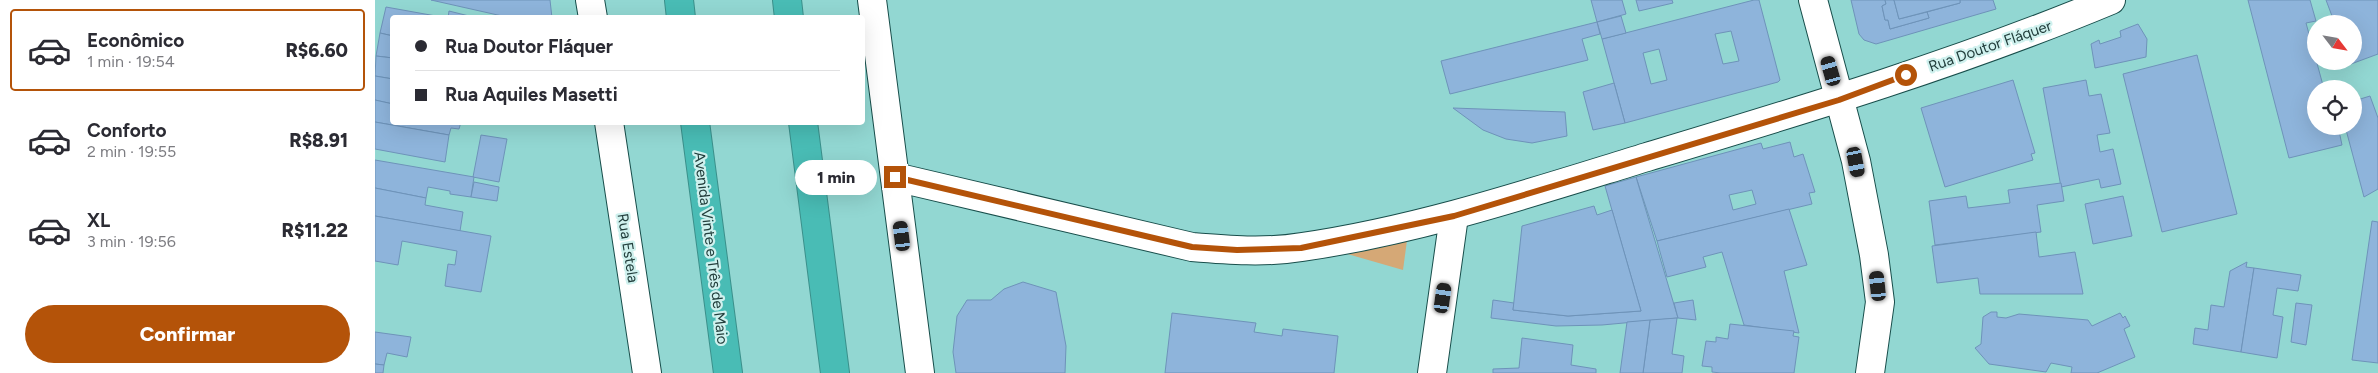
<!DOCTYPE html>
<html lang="pt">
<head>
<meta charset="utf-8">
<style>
  body { margin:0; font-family:Figtree,sans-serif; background:#f7f7f7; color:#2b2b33; height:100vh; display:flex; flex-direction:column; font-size:19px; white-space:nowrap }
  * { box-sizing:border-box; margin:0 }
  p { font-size:16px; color:#7c7c81 }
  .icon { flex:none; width:28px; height:28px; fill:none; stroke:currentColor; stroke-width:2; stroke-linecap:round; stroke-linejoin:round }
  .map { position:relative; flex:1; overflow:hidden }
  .panel { display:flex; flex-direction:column; background:#fff; width:375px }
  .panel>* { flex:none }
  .top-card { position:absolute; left:15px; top:15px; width:475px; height:110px; border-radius:5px; box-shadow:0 5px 20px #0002; display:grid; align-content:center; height:110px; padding:0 25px; background:#fff }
  .needle { width:32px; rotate:121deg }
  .fabs { position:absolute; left:1932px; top:15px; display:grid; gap:10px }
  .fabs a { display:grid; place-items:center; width:55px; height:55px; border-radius:50%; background:#fff; box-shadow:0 5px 20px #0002; font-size:25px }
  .end { position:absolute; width:22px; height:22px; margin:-11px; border:6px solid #b45309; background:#fff; box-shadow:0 0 0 2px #fff }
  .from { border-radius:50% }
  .bubble { position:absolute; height:35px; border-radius:18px; background:#fff; box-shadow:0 5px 20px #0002; font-size:16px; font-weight:800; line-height:35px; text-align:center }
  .car { position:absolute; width:15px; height:30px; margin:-15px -8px; border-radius:6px; box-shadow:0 0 4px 1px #0007; background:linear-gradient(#222 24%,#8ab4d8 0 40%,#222 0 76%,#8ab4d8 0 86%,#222 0) }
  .top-card b { display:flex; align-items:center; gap:18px; height:48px; font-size:19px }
  .top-card b+b { border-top:1px solid #e1e1e2 }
  .top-card i { width:12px; height:12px; background:#2b2b33 }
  ul { padding:9px 0 0; list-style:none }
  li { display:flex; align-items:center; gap:15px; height:82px; margin:0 10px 8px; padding:0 15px; border:2px solid transparent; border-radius:5px }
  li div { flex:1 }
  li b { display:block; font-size:19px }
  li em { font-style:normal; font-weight:800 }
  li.on { border-color:#b45309 }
  li>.icon { width:45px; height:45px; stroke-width:1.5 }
  .cta { display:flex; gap:10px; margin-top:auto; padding:10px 25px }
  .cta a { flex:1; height:58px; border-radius:30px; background:#b45309; color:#fff; font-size:20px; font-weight:800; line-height:58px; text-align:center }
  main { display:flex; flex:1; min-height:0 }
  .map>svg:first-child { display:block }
  .green { fill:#d5a876 }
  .building { fill:#8eb4db; stroke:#6e93b9; fill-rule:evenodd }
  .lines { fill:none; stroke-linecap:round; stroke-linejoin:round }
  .street-casing { stroke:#184e4b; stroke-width:30 }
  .highway-casing { stroke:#3b908b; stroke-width:30 }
  .street { stroke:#fff; stroke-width:28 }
  .highway { stroke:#49bcb5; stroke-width:28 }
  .route { stroke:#b45309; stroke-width:6 }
  .labels { text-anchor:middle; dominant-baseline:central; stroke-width:4.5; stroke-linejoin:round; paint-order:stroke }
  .street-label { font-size:15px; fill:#223e3c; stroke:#cff1ee }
</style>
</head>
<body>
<main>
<section class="panel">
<ul>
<li class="on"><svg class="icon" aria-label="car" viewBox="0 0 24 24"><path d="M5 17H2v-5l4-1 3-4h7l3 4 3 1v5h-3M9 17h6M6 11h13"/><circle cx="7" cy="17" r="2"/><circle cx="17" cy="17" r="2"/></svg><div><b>Econômico</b><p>1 min · 19:54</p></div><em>R$6.60</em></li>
<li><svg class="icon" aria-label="car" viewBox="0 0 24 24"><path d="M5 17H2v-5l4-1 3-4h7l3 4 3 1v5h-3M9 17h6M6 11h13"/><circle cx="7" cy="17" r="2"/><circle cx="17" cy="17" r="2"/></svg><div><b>Conforto</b><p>2 min · 19:55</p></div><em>R$8.91</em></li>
<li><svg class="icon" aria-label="car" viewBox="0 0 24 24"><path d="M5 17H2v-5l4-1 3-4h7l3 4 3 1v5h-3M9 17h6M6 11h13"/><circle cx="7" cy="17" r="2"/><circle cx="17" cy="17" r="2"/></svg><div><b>XL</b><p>3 min · 19:56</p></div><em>R$11.22</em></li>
</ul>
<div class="cta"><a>Confirmar</a></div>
</section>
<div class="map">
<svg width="2003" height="373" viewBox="0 0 2003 373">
  <rect width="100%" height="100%" fill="#92d7d2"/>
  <path class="green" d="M1033 233 1028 270 969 253Z"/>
  <g class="building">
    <path d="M56 0H175L177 18H136Z"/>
    <path d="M1216 0H1247L1251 14 1222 22Z"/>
    <path d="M1261 0H1297L1298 3 1264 11Z"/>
    <path d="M1379 0H1384L1405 80 1403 82 1250 123 1227 39ZM1356 31 1364 61 1348 64 1340 34ZM1284 49 1292 80 1276 84 1268 53Z"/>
    <path d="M1476 0H1510L1511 4 1507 6 1510 20H1513L1515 29 1554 18 1552 12 1585 3V0H1618L1621 9 1501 44 1489 40 1484 34Z"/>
    <path d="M1510 0H1519L1524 19 1552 12 1554 18 1515 29 1513 20H1510L1507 6 1511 4Z"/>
    <path d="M1519 0H1585V3L1524 19Z"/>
    <path d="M1873 0H1935L1941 21 1931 23 1949 89H1941V126H1963L1967 145 1914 158Z"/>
    <path d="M1951 0H2003V54L1976 64 1975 61H1979V24H1960Z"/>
    <path d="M11 7 72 18H18V36L5 33Z"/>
    <path d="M74 11 102 18H73Z"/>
    <path d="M1246 16 1251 33 1227 39 1222 22Z"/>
    <path d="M1222 22 1225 34 1207 39 1213 60 1075 94 1066 61Z"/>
    <path d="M1763 24 1772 39 1771 57 1720 68 1716 44 1724 40 1725 44 1746 37 1745 31Z"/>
    <path d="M5 33 18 36V58L1 56Z"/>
    <path d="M1822 55 1862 214 1787 232 1748 74Z"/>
    <path d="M1 56 18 58V79L0 76Z"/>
    <path d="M0 76 18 79V104L0 100Z"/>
    <path d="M1638 80 1660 153 1656 154 1658 160 1570 187 1546 108Z"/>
    <path d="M1711 80 1714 96 1726 94 1735 133 1722 135 1725 152 1738 149 1746 184 1726 188 1724 179 1686 187 1668 88Z"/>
    <path d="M1239 83 1250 123 1218 130 1208 92Z"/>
    <path d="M1995 96 2003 118V189L1989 197 1970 126H1979V101Z"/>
    <path d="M0 100 18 104V122H86L84 129 76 128 74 135 0 122Z"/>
    <path d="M1078 108 1190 112 1192 136 1157 143 1131 139 1108 130Z"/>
    <path d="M0 122 74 135 70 162 0 149Z"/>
    <path d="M106 135 132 139 124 182 98 177Z"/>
    <path d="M1415 142 1419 157 1428 154 1440 192 1434 193 1437 204 1282 241 1261 177 1386 143 1388 149ZM1377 190 1381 204 1358 210 1354 195Z"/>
    <path d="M0 160 99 177 96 197 75 194V191L53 187 51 198 0 188Z"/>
    <path d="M1261 177 1303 318 1227 325 1181 326 1116 318 1118 300 1139 303 1138 310 1193 316 1266 311 1230 186Z"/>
    <path d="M99 182 124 187 122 201 96 197Z"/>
    <path d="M1686 183 1689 201 1662 205 1666 232 1560 245 1554 201 1591 196 1593 208 1635 203 1633 190Z"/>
    <path d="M0 188 51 198 50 205 88 212 85 231 0 216Z"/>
    <path d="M1748 196 1757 236 1718 244 1710 204Z"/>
    <path d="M1219 206 1222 215 1237 210 1266 311 1193 316 1138 310 1147 226Z"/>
    <path d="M1414 209 1432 265 1409 271 1424 333 1369 325 1347 252 1328 257 1331 267 1292 277 1282 241Z"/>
    <path d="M0 216 116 236 106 292 70 286 73 264 80 265 82 251 27 241 23 265 0 261Z"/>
    <path d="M1997 221 2003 222V363L1977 360Z"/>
    <path d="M1661 232 1664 257 1700 252 1708 294H1605L1603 278 1562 283 1557 246Z"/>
    <path d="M1872 262 1871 267 1879 268 1866 352 1818 344 1820 328 1833 330 1836 305 1849 307 1855 271Z"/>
    <path d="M1879 268 1926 275 1923 291 1902 288 1898 315 1908 317 1902 358 1866 352Z"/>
    <path d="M648 282 681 292 691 346 690 373H581L578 352 582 316 592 300H616L629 289Z"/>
    <path d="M1318 300 1321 320 1303 318 1299 303Z"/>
    <path d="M1921 303 1937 305 1931 345 1916 342Z"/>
    <path d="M1616 312H1622V317L1631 318 1644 314 1713 320 1717 326 1745 313 1748 318 1750 316 1755 326 1749 329 1760 357 1722 373H1696L1697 367 1676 363 1671 372 1614 364 1600 348 1606 344 1608 317Z"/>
    <path d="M797 313 881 323 879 332 907 336 908 329 963 336 959 373H790Z"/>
    <path d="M1302 318 1297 354 1309 356 1307 373H1268L1275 320Z"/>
    <path d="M1275 320 1268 373H1245L1252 322Z"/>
    <path d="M1355 324 1419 331 1418 336 1424 337 1419 373H1346L1337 372V367L1327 366 1331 341 1341 342V337L1353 339Z"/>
    <path d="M0 332 36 337 32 357 12 353 9 365 0 364Z"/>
    <path d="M1147 338 1198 345 1196 365 1221 369V373H1118V369L1144 368Z"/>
    <path d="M0 364 9 365 8 373H0Z"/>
  </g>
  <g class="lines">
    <g class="street-casing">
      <g id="street">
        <path d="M215 0 218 18"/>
        <path d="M497 0 545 373"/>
        <path d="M1438 0 1481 161 1499 255 1505 302 1495 373"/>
        <path d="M234 122 272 373"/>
        <path d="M520 177 817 247C853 250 891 253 927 247 1044 230 1158 192 1272 157 1428 110 1585 63 1736 0"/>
        <path d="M1057 373 1079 216"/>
      </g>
    </g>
    <g class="highway-casing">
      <g id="highway">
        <path d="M304 0 306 18"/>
        <path d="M412 0 414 18"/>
        <path d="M320 122 353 373"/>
        <path d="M428 122 460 373"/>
      </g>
    </g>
    <use href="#street" class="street"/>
    <use href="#highway" class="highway"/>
  </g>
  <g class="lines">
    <path class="route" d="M520 177 817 247 862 250 926 248 1079 216 1464 100 1531 75"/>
  </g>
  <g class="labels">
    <g class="street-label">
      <text transform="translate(1615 46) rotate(-19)">Rua Doutor Fláquer</text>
      <text transform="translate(253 248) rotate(81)">Rua Estela</text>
      <text transform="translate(336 248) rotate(83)">Avenida Vinte e Três de Maio</text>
    </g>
  </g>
</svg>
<div class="fabs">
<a><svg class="needle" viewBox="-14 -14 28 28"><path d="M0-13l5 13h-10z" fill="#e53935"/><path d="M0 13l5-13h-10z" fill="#7c7c81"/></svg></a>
<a><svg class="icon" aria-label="locate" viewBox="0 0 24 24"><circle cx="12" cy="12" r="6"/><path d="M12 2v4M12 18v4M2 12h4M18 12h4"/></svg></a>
</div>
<i class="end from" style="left:1531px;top:75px"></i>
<i class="end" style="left:520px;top:177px"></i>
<div class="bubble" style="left:420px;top:160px;width:82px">1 min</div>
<i class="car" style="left:1456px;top:71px;rotate:344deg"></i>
<i class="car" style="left:1481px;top:162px;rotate:169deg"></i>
<i class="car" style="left:527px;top:236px;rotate:353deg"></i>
<i class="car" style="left:1503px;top:286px;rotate:354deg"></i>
<i class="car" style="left:1068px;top:298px;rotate:8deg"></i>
<div class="top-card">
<b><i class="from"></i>Rua Doutor Fláquer</b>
<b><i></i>Rua Aquiles Masetti</b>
</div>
</div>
</main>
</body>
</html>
